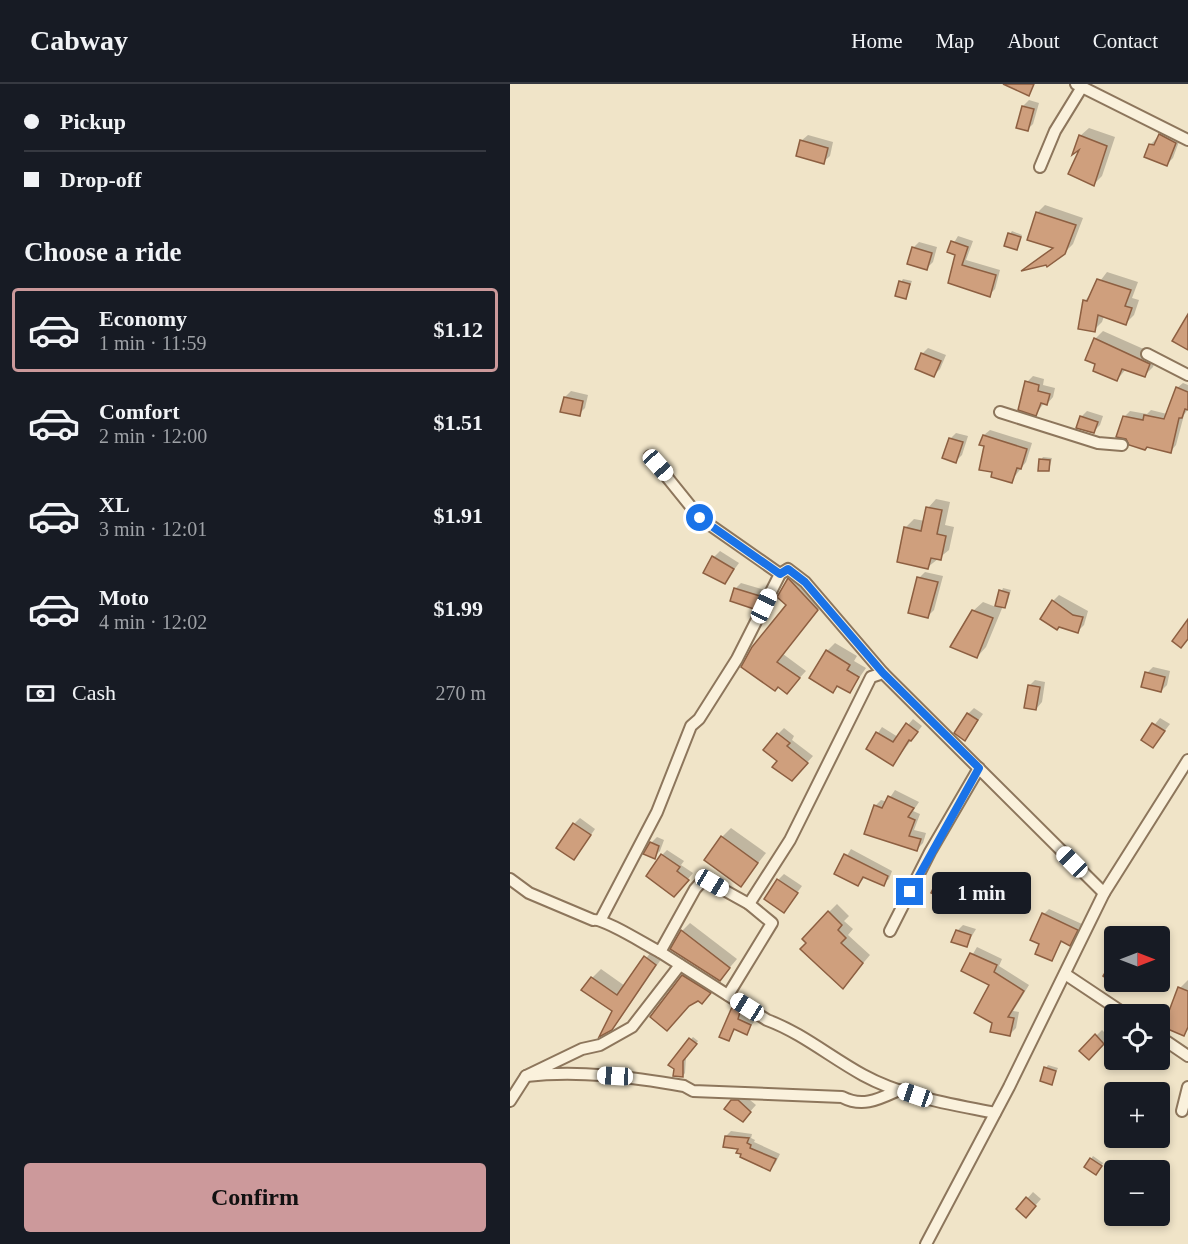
<!DOCTYPE html>
<html lang="en">
<head>
<meta charset="utf-8">
<style>
  body { margin:0; font-family:"Times New Roman",serif; background:#242831; color:#f1f3f6; height:100vh; display:flex; flex-direction:column; font-size:22px; white-space:nowrap }
  * { box-sizing:border-box; margin:0 }
  p { font-size:20px; color:#9ea1a6 }
  .icon { flex:none; width:33px; height:33px; fill:none; stroke:currentColor; stroke-width:2; stroke-linecap:round; stroke-linejoin:round }
  .map { position:relative; flex:1; overflow:hidden }
  .drawer { display:flex; flex-direction:column; background:#171b24; width:510px }
  .drawer>* { flex:none }
  .top-card { display:grid; align-content:center; height:132px; padding:0 24px; background:#171b24 }
  .needle { width:39px; rotate:90deg }
  .fabs { position:absolute; left:594px; top:842px; display:grid; gap:12px }
  .fabs a { display:grid; place-items:center; width:66px; height:66px; border-radius:6px; background:#171b24; box-shadow:0 3px 9px #0003; font-size:30px }
  .end { position:absolute; width:27px; height:27px; margin:-14px; border:8px solid #1a73e8; background:#fff; box-shadow:0 0 0 3px #fff }
  .from { border-radius:50% }
  .bubble { position:absolute; height:42px; border-radius:6px; background:#171b24; box-shadow:0 3px 9px #0003; font-size:20px; font-weight:700; line-height:42px; text-align:center }
  .car { position:absolute; width:18px; height:36px; margin:-18px -9px; border-radius:8px; box-shadow:0 0 4px 2px #0007; background:linear-gradient(#fff 24%,#345 0 40%,#fff 0 76%,#345 0 86%,#fff 0) }
  .top-card b { display:flex; align-items:center; gap:21px; height:57px; font-size:22px }
  .top-card b+b { border-top:2px solid #363941 }
  .top-card i { width:15px; height:15px; background:#f1f3f6 }
  ul { padding:0; list-style:none }
  li { display:flex; align-items:center; gap:18px; height:84px; margin:0 12px 9px; padding:0 12px; border:3px solid transparent; border-radius:6px }
  li div { flex:1 }
  li b { display:block; font-size:22px }
  li em { font-style:normal; font-weight:700 }
  li.active { border-color:#cc999b }
  li>.icon { width:54px; height:54px; stroke-width:1.5 }
  h2 { padding:0 24px; font-size:27px; line-height:72px }
  .pay { display:flex; align-items:center; gap:15px; height:66px; padding:0 24px; font-size:22px }
  .pay p { margin-inline-start:auto }
  .button { display:flex; gap:12px; margin-top:auto; padding:12px 24px }
  .button a { flex:1; height:69px; border-radius:6px; background:#cc999b; color:#111; font-size:24px; font-weight:700; line-height:69px; text-align:center }
  header { display:flex; align-items:center; gap:36px; box-sizing:border-box; height:84px; padding:0 30px; background:#171b24; border-bottom:2px solid #363941 }
  header strong { font-size:28px }
  nav { display:flex; gap:33px; margin-inline-start:auto; font-size:21px }
  main { display:flex; flex:1; min-height:0 }
  .map>svg:first-child { display:block }
  .shadow { fill:#0003 }
  .building { fill:#cf9f7d; stroke:#8d5f41; stroke-width:1.5 }
  .lines { fill:none; stroke-linecap:round; stroke-linejoin:round }
  .minor-casing { stroke:#8d765c; stroke-width:14 }
  .minor { stroke:#faf1dc; stroke-width:10 }
  .route { stroke:#1a73e8; stroke-width:8 }
</style>
</head>
<body>
<header>
<strong>Cabway</strong>
<nav><a>Home</a><a>Map</a><a>About</a><a>Contact</a></nav>
</header>
<main>
<section class="drawer">
<div class="top-card">
<b><i class="from"></i>Pickup</b>
<b><i></i>Drop-off</b>
</div>
<h2>Choose a ride</h2>
<ul>
<li class="active"><svg class="icon" aria-label="car" viewBox="0 0 24 24"><path d="M5 17H2v-5l4-1 3-4h7l3 4 3 1v5h-3M9 17h6M6 11h13"/><circle cx="7" cy="17" r="2"/><circle cx="17" cy="17" r="2"/></svg><div><b>Economy</b><p>1 min · 11:59</p></div><em>$1.12</em></li>
<li><svg class="icon" aria-label="car" viewBox="0 0 24 24"><path d="M5 17H2v-5l4-1 3-4h7l3 4 3 1v5h-3M9 17h6M6 11h13"/><circle cx="7" cy="17" r="2"/><circle cx="17" cy="17" r="2"/></svg><div><b>Comfort</b><p>2 min · 12:00</p></div><em>$1.51</em></li>
<li><svg class="icon" aria-label="car" viewBox="0 0 24 24"><path d="M5 17H2v-5l4-1 3-4h7l3 4 3 1v5h-3M9 17h6M6 11h13"/><circle cx="7" cy="17" r="2"/><circle cx="17" cy="17" r="2"/></svg><div><b>XL</b><p>3 min · 12:01</p></div><em>$1.91</em></li>
<li><svg class="icon" aria-label="car" viewBox="0 0 24 24"><path d="M5 17H2v-5l4-1 3-4h7l3 4 3 1v5h-3M9 17h6M6 11h13"/><circle cx="7" cy="17" r="2"/><circle cx="17" cy="17" r="2"/></svg><div><b>Moto</b><p>4 min · 12:02</p></div><em>$1.99</em></li>
</ul>
<div class="pay"><svg class="icon" aria-label="cash" viewBox="0 0 24 24"><path d="M3 7h18v10H3z"/><circle cx="12" cy="12" r="2"/></svg>Cash<p>270 m</p></div>
<div class="button"><a>Confirm</a></div>
</section>
<div class="map">
<svg width="678" height="1160" viewBox="0 0 678 1160">
  <rect width="100%" height="100%" fill="#f0e4c8"/>
  <g class="shadow">
    <path d="M519 16 529 19 523 40 517 46 513 22Z"/>
    <path d="M579 44 605 53 592 92 584 100 570 52Z"/>
    <path d="M656 45 671 52 663 74 657 80 641 60Z"/>
    <path d="M298 51 323 58 320 72 313 78 291 57Z"/>
    <path d="M535 121 573 134 563 160 554 169 537 179 516 184 544 163 527 129Z"/>
    <path d="M502 147 512 151 507 164 500 150Z"/>
    <path d="M448 152 463 157 456 176 490 186 485 205 479 211 440 198 447 170 439 167Z"/>
    <path d="M409 158 427 163 423 178 417 184 403 164Z"/>
    <path d="M597 188 628 198 622 214 629 216 624 231 616 239 594 232 592 238 584 246 575 217Z"/>
    <path d="M393 195 402 197 396 213 391 198Z"/>
    <path d="M593 247 647 271 643 283 635 291 616 285 607 296 585 255Z"/>
    <path d="M418 264 436 271 430 285 424 291 412 270Z"/>
    <path d="M523 292 534 295 533 301 545 304 543 313 537 320 534 319 526 330 517 298Z"/>
    <path d="M673 299 678 301V325L674 331 666 361 661 367 615 332 620 327 637 330 641 326 657 330 667 304Z"/>
    <path d="M61 307 78 311 75 324 69 330 55 313Z"/>
    <path d="M577 327 593 332 590 341 584 347 571 333Z"/>
    <path d="M480 346 522 359 516 378 501 397 475 361 474 351Z"/>
    <path d="M446 349 458 352 452 371 446 377 440 355Z"/>
    <path d="M533 373 542 374 539 386 531 376Z"/>
    <path d="M426 415 440 418 435 441 444 443 439 466 418 483 395 444 404 435 415 437 418 424Z"/>
    <path d="M210 467 229 479 215 498 204 473Z"/>
    <path d="M415 488 433 492 424 526 418 532 409 494Z"/>
    <path d="M285 489 314 518 273 570 296 587 283 601 233 582 278 521 279 495Z"/>
    <path d="M231 499 255 506 244 523 225 505Z"/>
    <path d="M493 504 501 506 497 520 493 522 476 563 467 573 463 527 473 518 486 523Z"/>
    <path d="M549 511 578 527 574 541 568 547 543 517Z"/>
    <path d="M325 559 347 572 344 577 356 584 340 607 329 601 323 607 317 567Z"/>
    <path d="M643 583 660 587 657 601 651 607 637 589Z"/>
    <path d="M525 596 535 598 532 618 526 625 519 602Z"/>
    <path d="M464 624 473 630 455 655 458 630Z"/>
    <path d="M650 634 660 640 643 662 633 655Z"/>
    <path d="M403 635 412 642 383 680 358 664 372 643 388 653Z"/>
    <path d="M274 644 284 652 282 656 303 672 288 689 269 677 268 650Z"/>
    <path d="M385 706 409 718 403 727 410 730 404 746 416 749 413 759 407 765 365 722 371 716 377 718Z"/>
    <path d="M70 734 85 745 69 768 64 740Z"/>
    <path d="M221 744 256 769 231 801 212 753Z"/>
    <path d="M147 753 154 756 150 767 144 773 141 759Z"/>
    <path d="M341 765 382 787 379 795 373 800 355 793 348 801 326 790Z"/>
    <path d="M157 766 174 777 171 781 183 789 169 806 152 771Z"/>
    <path d="M274 790 292 802 274 827 268 796Z"/>
    <path d="M434 791 449 798 437 815 428 797Z"/>
    <path d="M327 820 339 832 334 837 343 845 338 851 360 871 333 903 319 828Z"/>
    <path d="M539 825 572 840 565 855 559 860 553 856 541 876 531 860 534 830Z"/>
    <path d="M180 839 227 875 210 895 172 847Z"/>
    <path d="M453 841 466 845 456 862 447 847Z"/>
    <path d="M467 863 492 875 489 882 519 901 503 927 509 928 506 944 499 951 481 900 453 887Z"/>
    <path d="M144 864 154 871 110 935 101 945 104 926 82 894 91 885 115 902Z"/>
    <path d="M604 878V897H620L614 904 595 891Z"/>
    <path d="M181 884 207 900 199 910 173 892Z"/>
    <path d="M678 896V946L674 950 670 904Z"/>
    <path d="M229 918 235 922 232 929 246 935 236 949 226 944 218 956 211 953 224 924Z"/>
    <path d="M592 946 599 953 579 974 571 967Z"/>
    <path d="M183 953 188 957 176 973 175 989 173 992 160 980Z"/>
    <path d="M538 981 548 984 541 999 536 984Z"/>
    <path d="M228 1011H234L246 1021 238 1030 222 1017Z"/>
    <path d="M221 1047 242 1050 241 1054 245 1056 244 1058 270 1070 265 1080 260 1085 233 1070 216 1052Z"/>
    <path d="M583 1072 593 1079 588 1087 581 1075Z"/>
    <path d="M631 1080 644 1086H624Z"/>
    <path d="M523 1108 531 1115 516 1132 508 1125Z"/>
  </g>
  <g class="building">
    <path d="M493 0H524L519 12Z"/>
    <path d="M512 22 524 25 518 47 506 44Z"/>
    <path d="M649 50 666 59 657 82 634 73 639 60 644 61Z"/>
    <path d="M569 51 597 62 584 102 558 90 569 66 562 71Z"/>
    <path d="M290 56 318 64 314 80 286 72Z"/>
    <path d="M526 128 566 141 555 170 537 183 536 181 511 187 543 164 517 156Z"/>
    <path d="M498 149 511 153 507 166 494 162Z"/>
    <path d="M441 157 458 163 452 181 486 191 480 213 438 199 445 171 437 168Z"/>
    <path d="M402 163 422 169 417 186 397 180Z"/>
    <path d="M587 195 621 206 615 222 622 224 616 241 588 231 585 248 568 245 573 216 577 217Z"/>
    <path d="M389 197 400 200 396 215 385 212Z"/>
    <path d="M678 230V266L662 257Z"/>
    <path d="M584 254 640 280 635 293 612 285 607 297 583 287 585 280 575 276Z"/>
    <path d="M411 269 431 277 424 293 405 285Z"/>
    <path d="M515 297 529 301 528 307 540 310 537 321 531 319 526 332 508 326Z"/>
    <path d="M666 303 678 308V326L675 325 672 334H669L661 369 637 363 635 366 619 361 616 355 606 353 613 332 633 336 634 331 654 335Z"/>
    <path d="M54 313 73 317 70 332 50 328Z"/>
    <path d="M570 332 588 338 584 349 566 344Z"/>
    <path d="M473 351 517 365 511 385 507 384 502 399 481 393 482 388 469 386 474 362 469 361Z"/>
    <path d="M439 354 453 358 446 379 432 374Z"/>
    <path d="M529 375 540 376 539 387H528Z"/>
    <path d="M416 423 432 426 427 450 436 452 431 476 421 474 418 485 387 478 394 443 411 447Z"/>
    <path d="M202 472 224 485 215 500 193 489Z"/>
    <path d="M407 493 428 498 418 534 398 529Z"/>
    <path d="M278 494 308 526 267 578 290 594 277 610 268 603 265 607 231 583 242 563 276 521 267 513Z"/>
    <path d="M224 504 250 512 244 525 220 517Z"/>
    <path d="M489 506 499 509 495 524 485 522Z"/>
    <path d="M542 516 563 531 573 533 568 549 549 543 547 546 530 535Z"/>
    <path d="M462 526 483 534 467 574 440 563Z"/>
    <path d="M678 535V555L671 564 662 557Z"/>
    <path d="M316 566 340 581 337 586 349 593 340 609 327 602 323 609 299 594Z"/>
    <path d="M635 588 655 593 651 608 631 603Z"/>
    <path d="M518 601 530 603 526 626 514 624Z"/>
    <path d="M457 629 468 636 455 657 444 649Z"/>
    <path d="M396 639 408 648 401 657 399 656 383 682 356 665 366 648 383 658Z"/>
    <path d="M642 639 655 647 643 664 631 656Z"/>
    <path d="M267 649 280 659 277 662 298 679 282 697 262 683 267 677 253 666Z"/>
    <path d="M378 712 404 724 398 733 405 736 399 752 411 755 407 767 354 750 364 721 372 724Z"/>
    <path d="M63 739 81 751 64 776 46 764Z"/>
    <path d="M211 752 248 779 231 803 194 776Z"/>
    <path d="M140 758 149 762 145 775 133 770Z"/>
    <path d="M151 770 170 783 167 787 179 796 164 813 136 792Z"/>
    <path d="M334 770 378 792 374 802 353 793 348 802 324 790Z"/>
    <path d="M267 795 288 809 274 829 254 815Z"/>
    <path d="M427 796 444 804 438 817 421 809Z"/>
    <path d="M318 827 332 841 328 846 336 854 331 859 353 879 333 905 290 865 296 859 292 855Z"/>
    <path d="M532 829 568 846 560 862 551 857 542 877 525 870 529 860 520 856Z"/>
    <path d="M171 846 220 884 210 897 160 865Z"/>
    <path d="M446 846 461 851 457 863 441 858Z"/>
    <path d="M460 869 487 881 484 888 514 907 498 933 504 934 500 952 480 948 482 939 464 929 479 901 451 887Z"/>
    <path d="M134 872 146 881 102 946 89 953 102 927 71 906 81 893 107 911Z"/>
    <path d="M604 874V900L593 892Z"/>
    <path d="M172 891 201 909 192 920 188 917 179 922 157 947 140 933Z"/>
    <path d="M668 903 678 907V943L674 952 653 943Z"/>
    <path d="M222 923 230 928 228 935 241 941 237 951 224 945 219 957 209 953Z"/>
    <path d="M585 950 594 960 579 976 569 967Z"/>
    <path d="M179 954 187 960 173 977V993L163 992 164 985 158 981Z"/>
    <path d="M534 983 546 987 542 1001 530 997Z"/>
    <path d="M221 1016H228L241 1028 233 1038 214 1025Z"/>
    <path d="M215 1052 239 1054 237 1059 241 1061 240 1064 266 1075 260 1087 230 1073 231 1070 226 1069 228 1065 213 1063Z"/>
    <path d="M580 1074 592 1082 586 1091 574 1083Z"/>
    <path d="M516 1113 526 1122 516 1134 506 1125Z"/>
  </g>
  <g class="lines">
    <g class="minor-casing">
      <g id="minor">
        <path d="M566 0 678 56"/>
        <path d="M530 83 545 47 572 3"/>
        <path d="M637 270 678 291"/>
        <path d="M490 328 588 359 612 361"/>
        <path d="M140 372 190 434 270 490"/>
        <path d="M0 795 19 809 83 836C94 834 136 861 150 868L185 805 194 795 239 820 280 756 361 593 373 589 594 809"/>
        <path d="M91 835 147 728 181 642 189 635 227 575 270 490 278 485 295 498 373 589"/>
        <path d="M380 847 420 768 469 684"/>
        <path d="M150 868 257 936C292 949 320 973 353 991 393 1013 441 1020 485 1029"/>
        <path d="M170 881 122 943 90 961 72 965 16 992C69 986 122 993 174 1002L183 1007 332 1013C353 1024 369 1015 389 1006"/>
        <path d="M555 890 615 930"/>
        <path d="M218 911 262 839 239 820"/>
        <path d="M650 953 678 972"/>
        <path d="M0 1017 16 992"/>
        <path d="M672 1027 678 1003"/>
        <path d="M416 1160 499 1003 594 809 678 676"/>
      </g>
    </g>
    <use href="#minor" class="minor"/>
  </g>
  <g class="lines">
    <path class="route" d="M190 434 270 490 278 485 295 498 373 589 469 684 400 808"/>
  </g>
</svg>
<div class="fabs">
<a><svg class="needle" viewBox="-14 -14 28 28"><path d="M0-13l5 13h-10z" fill="#e53935"/><path d="M0 13l5-13h-10z" fill="#9ea1a6"/></svg></a>
<a><svg class="icon" aria-label="locate" viewBox="0 0 24 24"><circle cx="12" cy="12" r="6"/><path d="M12 2v4M12 18v4M2 12h4M18 12h4"/></svg></a>
<a>+</a>
<a>−</a>
</div>
<i class="end from" style="left:190px;top:434px"></i>
<i class="end" style="left:400px;top:808px"></i>
<div class="bubble" style="left:422px;top:788px;width:99px">1 min</div>
<i class="car" style="left:148px;top:381px;rotate:138deg"></i>
<i class="car" style="left:254px;top:522px;rotate:25deg"></i>
<i class="car" style="left:562px;top:778px;rotate:315deg"></i>
<i class="car" style="left:202px;top:799px;rotate:121deg"></i>
<i class="car" style="left:237px;top:923px;rotate:302deg"></i>
<i class="car" style="left:105px;top:992px;rotate:273deg"></i>
<i class="car" style="left:405px;top:1011px;rotate:289deg"></i>
</div>
</main>
</body>
</html>
